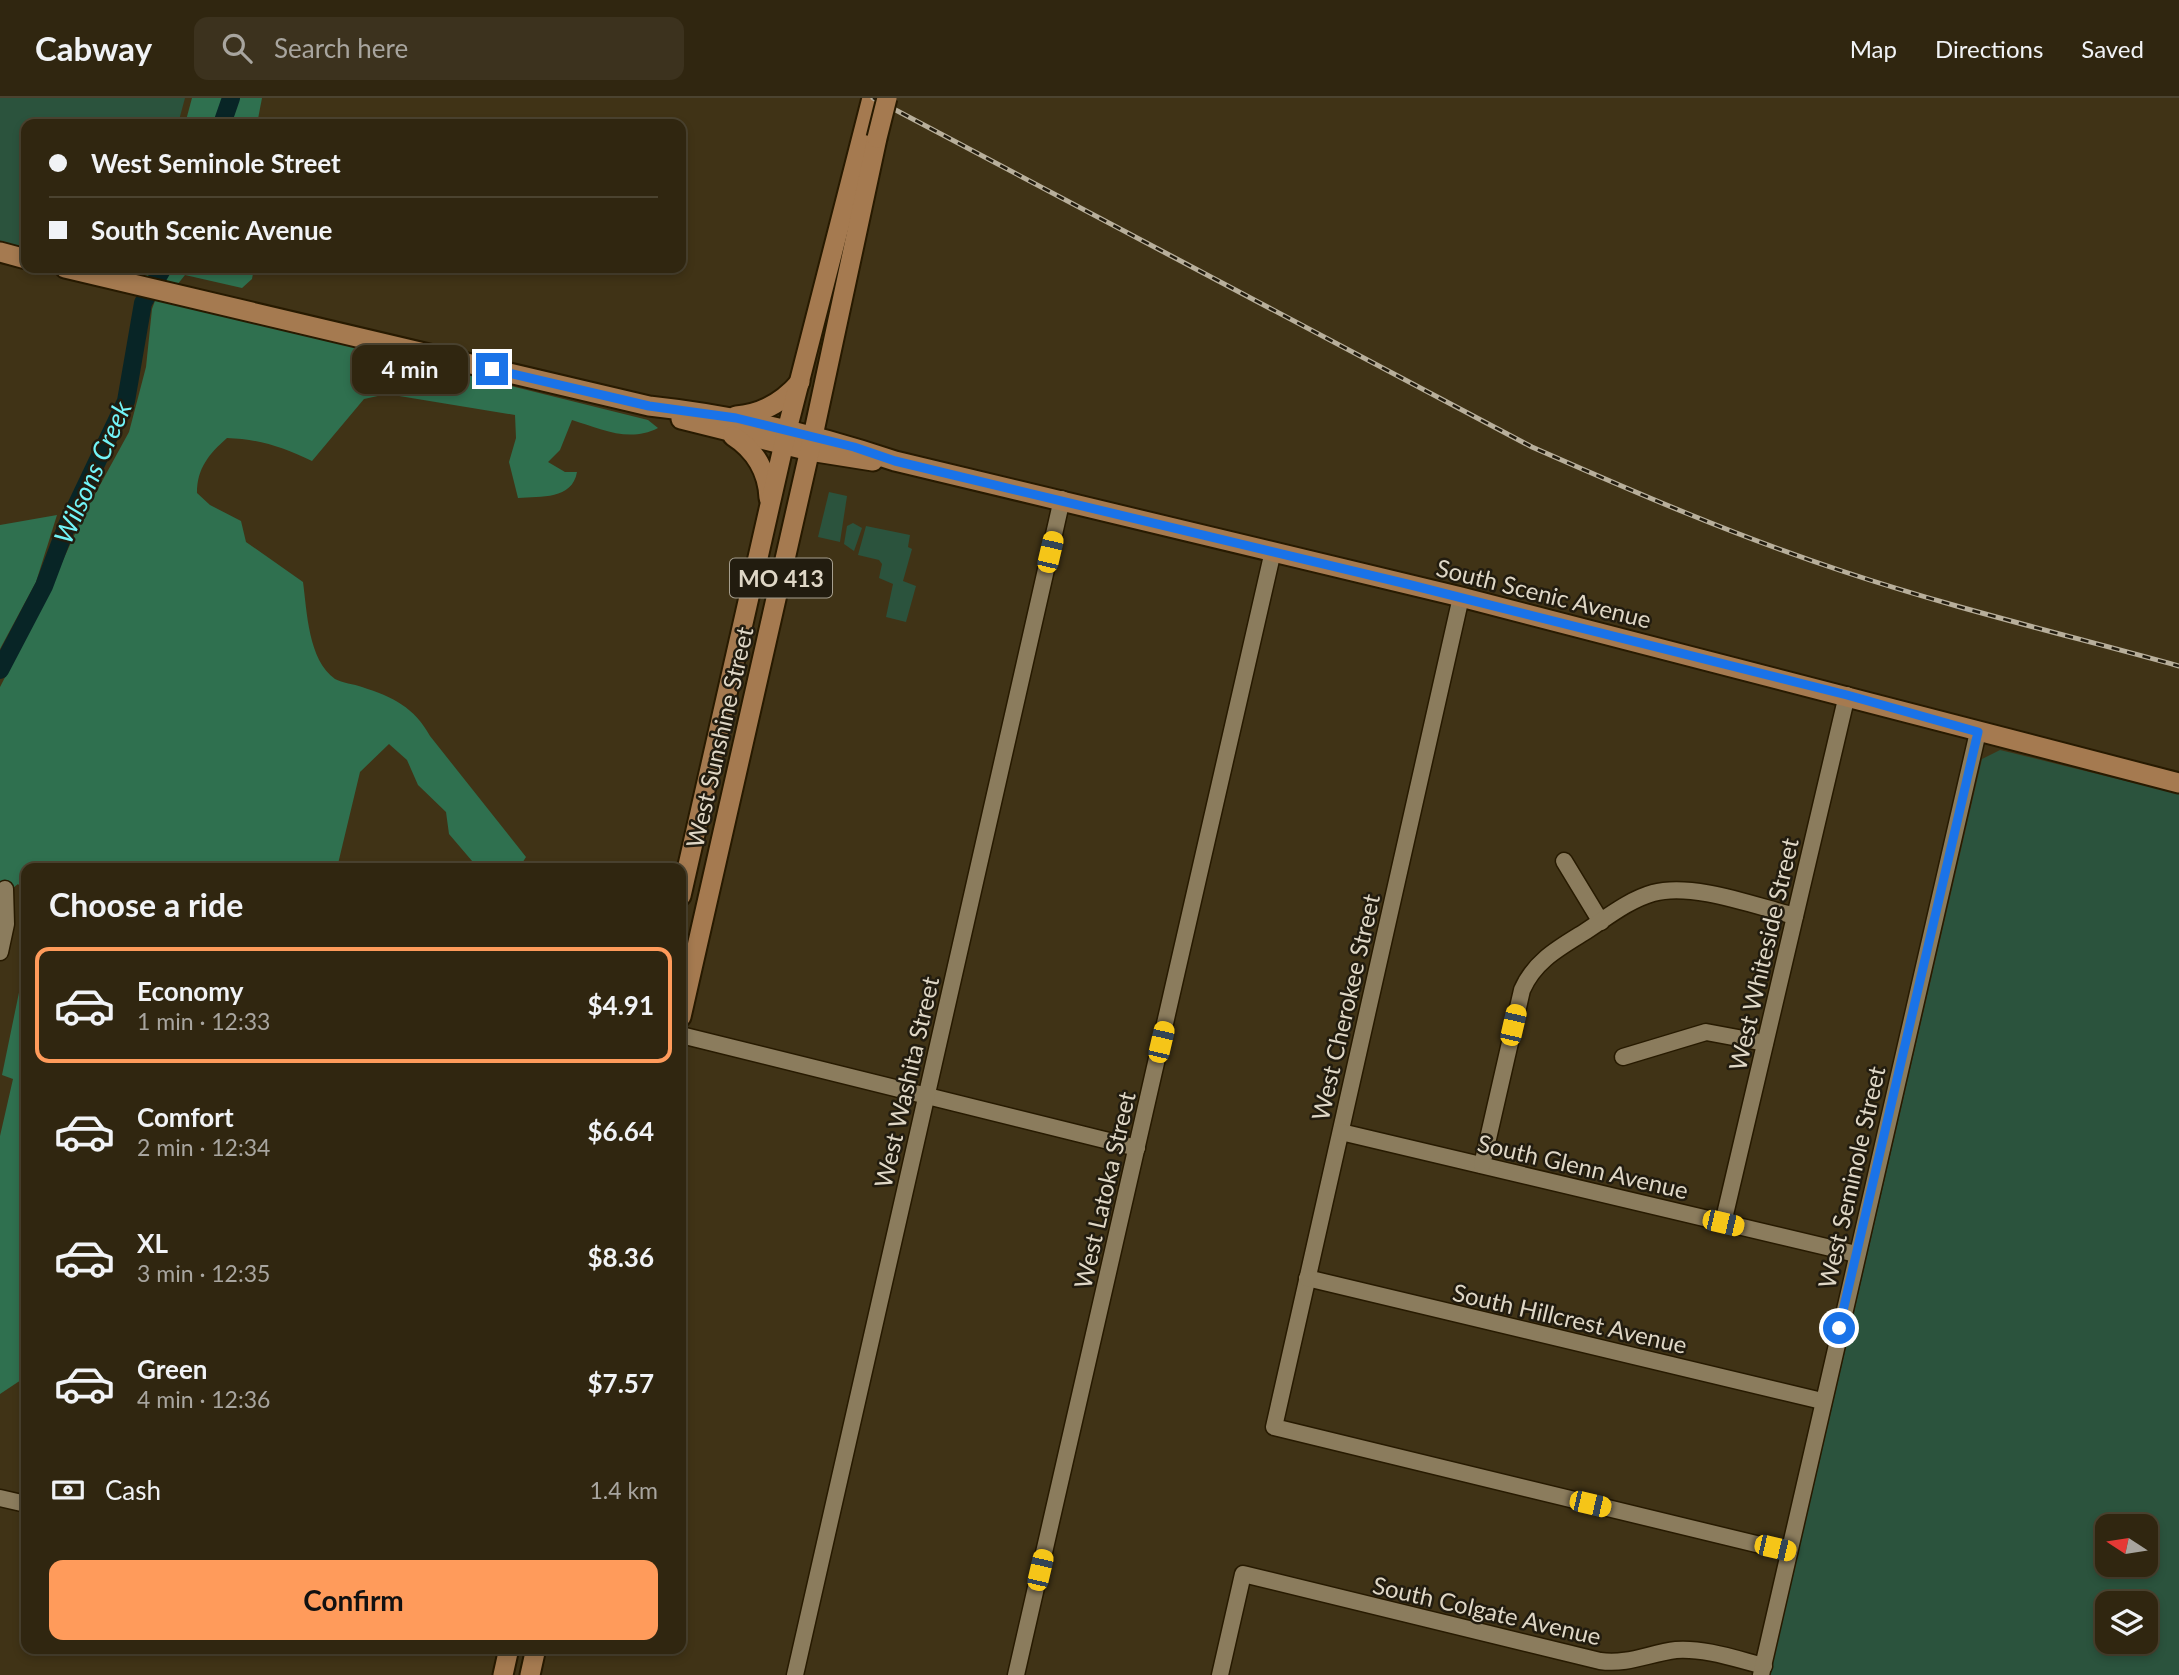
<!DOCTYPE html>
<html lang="en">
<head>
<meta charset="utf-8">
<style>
  body { margin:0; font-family:Lato,sans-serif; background:#3c321e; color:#f1f3f6; height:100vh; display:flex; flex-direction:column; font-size:26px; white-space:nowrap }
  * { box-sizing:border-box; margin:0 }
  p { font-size:23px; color:#a8a59f }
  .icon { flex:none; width:38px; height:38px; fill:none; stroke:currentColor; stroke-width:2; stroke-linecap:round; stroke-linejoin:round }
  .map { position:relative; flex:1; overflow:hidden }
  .side { position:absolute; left:21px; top:765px; width:665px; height:791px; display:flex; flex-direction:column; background:#302610; border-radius:14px; box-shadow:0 4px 10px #0003,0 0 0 2px #4b4330 }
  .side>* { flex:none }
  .top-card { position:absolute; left:21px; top:21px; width:665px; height:154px; border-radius:14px; box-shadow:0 4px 10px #0003,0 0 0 2px #4b4330; display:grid; align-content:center; height:154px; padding:0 28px; background:#302610 }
  .needle { width:46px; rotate:282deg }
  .fabs { position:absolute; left:2095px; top:1416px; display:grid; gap:14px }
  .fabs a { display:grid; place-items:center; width:63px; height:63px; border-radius:14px; background:#302610; box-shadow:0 4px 10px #0003,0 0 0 2px #4b4330; font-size:35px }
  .end { position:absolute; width:32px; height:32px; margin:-16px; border:9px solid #1a73e8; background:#fff; box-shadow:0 0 0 4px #fff }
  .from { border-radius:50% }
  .bubble { position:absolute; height:49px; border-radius:14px; background:#302610; box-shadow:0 4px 10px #0003,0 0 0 2px #4b4330; font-size:23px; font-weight:700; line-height:49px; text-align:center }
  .car { position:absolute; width:21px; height:42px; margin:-21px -10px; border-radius:9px; box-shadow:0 0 5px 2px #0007; background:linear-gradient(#f5c518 24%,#345 0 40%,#f5c518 0 76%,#345 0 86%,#f5c518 0) }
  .top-card b { display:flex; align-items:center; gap:24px; height:66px; font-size:26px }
  .top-card b+b { border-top:2px solid #4b4330 }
  .top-card i { width:18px; height:18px; background:#f1f3f6 }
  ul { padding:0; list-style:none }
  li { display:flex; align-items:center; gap:21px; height:116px; margin:0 14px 10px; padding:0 14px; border:4px solid transparent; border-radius:14px }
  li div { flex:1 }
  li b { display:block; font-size:26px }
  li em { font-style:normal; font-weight:700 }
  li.active { border-color:#ff9b5b }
  li>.icon { width:63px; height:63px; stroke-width:1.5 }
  h2 { padding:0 28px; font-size:32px; line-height:84px }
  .pay { display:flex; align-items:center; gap:18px; height:77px; padding:0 28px; font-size:26px }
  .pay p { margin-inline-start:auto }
  .primary-button { display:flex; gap:14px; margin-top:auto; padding:14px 28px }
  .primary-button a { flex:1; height:80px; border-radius:14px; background:#ff9b5b; color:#111; font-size:28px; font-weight:700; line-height:80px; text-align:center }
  header { display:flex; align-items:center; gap:42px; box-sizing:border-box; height:98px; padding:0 35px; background:#302610; border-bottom:2px solid #4b4330 }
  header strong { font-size:33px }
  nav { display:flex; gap:38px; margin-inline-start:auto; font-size:24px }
  .search { width:490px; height:63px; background:#3c321e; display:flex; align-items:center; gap:18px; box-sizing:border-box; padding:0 24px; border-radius:14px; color:#a8a59f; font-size:26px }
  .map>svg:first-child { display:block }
  .green { fill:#2b533d; fill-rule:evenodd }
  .forest { fill:#2f704f }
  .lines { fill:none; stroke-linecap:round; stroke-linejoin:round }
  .river { stroke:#082526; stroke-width:18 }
  .minor-casing { stroke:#271a00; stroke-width:19 }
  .major-casing { stroke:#271a00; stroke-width:23 }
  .minor { stroke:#8b7c5d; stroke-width:16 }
  .major { stroke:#a57a50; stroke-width:19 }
  .rail-casing { stroke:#b8af9b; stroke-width:5 }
  .rail { stroke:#221c0f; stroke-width:2.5; stroke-dasharray:8; stroke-linecap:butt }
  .major-bridge-casing { stroke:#271a00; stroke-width:23; stroke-linecap:butt }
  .major-bridge { stroke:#a57a50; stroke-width:19 }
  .route { stroke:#1a73e8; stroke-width:9 }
  .labels { text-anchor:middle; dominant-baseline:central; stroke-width:5; stroke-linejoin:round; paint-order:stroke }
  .shield { fill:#221c0f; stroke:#a69f8f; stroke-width:2 }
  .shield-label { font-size:23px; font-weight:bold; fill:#dfd7c6 }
  .street-label { font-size:24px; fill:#dfd7c6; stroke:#221c0f }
  .water-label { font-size:26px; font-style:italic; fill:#72f5f9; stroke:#221c0f }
</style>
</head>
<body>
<header>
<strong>Cabway</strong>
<div class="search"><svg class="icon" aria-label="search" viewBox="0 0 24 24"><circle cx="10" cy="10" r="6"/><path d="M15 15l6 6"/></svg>Search here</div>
<nav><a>Map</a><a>Directions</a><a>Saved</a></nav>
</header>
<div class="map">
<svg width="2179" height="1577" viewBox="0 0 2179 1577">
  <rect width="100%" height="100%" fill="#403316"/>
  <g class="green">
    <path d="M0 0H185L178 26H26V151L0 144Z"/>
    <path d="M829 394 847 398 840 444 818 439Z"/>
    <path d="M853 425 862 430 854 453 844 446 847 428Z"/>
    <path d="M866 428 910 437 908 449 912 451 903 483 916 488 906 524 886 519 893 486 879 480 882 466 879 462 858 457Z"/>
    <path d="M2000 652 2179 696V1577H1770L1982 661ZM2107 1428H2146V1466H2107ZM2107 1505H2146V1544H2107Z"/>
  </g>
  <g class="forest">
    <path d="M192 0H262L257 26H185Z"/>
    <path d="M132 170H254L252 181 242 190 185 177 177 187 132 176Z"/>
    <path d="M156 200 648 322 658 330C629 345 601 331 572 322L560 352 548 364 565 374H577C572 402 541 398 518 400L509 364 516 340 515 317 387 296 364 301 312 363C283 349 259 341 227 340 209 356 197 370 197 395L210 407 241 423 246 444 303 484C307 513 308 562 335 581 342 585 354 586 362 589 393 599 414 609 430 638L526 759 519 770H478L449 736 446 714 418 687 407 662 389 646 360 674 337 770H26V796L18 786 0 800V589L44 504 83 418 129 334 146 269 152 211Z"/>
    <path d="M57 417 36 484 0 551V427Z"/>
    <path d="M23 875 26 876V1273L21 1282 0 1296V1038L13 981 2 977Z"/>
  </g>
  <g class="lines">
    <g class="river">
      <path d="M222 26 231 0"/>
      <path d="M0 572 44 488 67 427 126 303 143 205 163 170"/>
    </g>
    <g class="minor-casing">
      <g id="minor">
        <path d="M1461 499 1274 1329 1789 1454"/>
        <path d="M1564 763 1601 824"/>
        <path d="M0 854 6 826 5 791"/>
        <path d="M681 937 1137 1050"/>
        <path d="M1623 959 1706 934 1765 945"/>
        <path d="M1341 1034 1856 1156"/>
        <path d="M1482 1067 1522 892C1534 864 1557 851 1583 835 1605 821 1628 802 1653 795 1693 784 1755 808 1795 818"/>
        <path d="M1723 1125 1847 597"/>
        <path d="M1307 1180 1822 1303"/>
        <path d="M0 1400 26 1406"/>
        <path d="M795 1577 1062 401"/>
        <path d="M1016 1577 1273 453"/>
        <path d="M1220 1577 1243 1476 1600 1563C1628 1567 1650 1555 1676 1552 1705 1550 1736 1561 1764 1568"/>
        <path d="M1761 1577 1978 634"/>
      </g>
    </g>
    <g class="major-casing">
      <g id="major">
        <path d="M0 154 26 161"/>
        <path d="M65 170 649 308C733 317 815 336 895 363L1461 499 2179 685"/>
        <path d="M736 318C762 316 783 304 800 284"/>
        <path d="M681 321 810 353 873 363"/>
        <path d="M733 338C755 352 768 374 769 400"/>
        <path d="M681 798 787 332 872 0"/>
        <path d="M681 919 813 338 877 40"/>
        <path d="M503 1577 509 1550"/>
        <path d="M530 1577 536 1550"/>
      </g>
    </g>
    <use href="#minor" class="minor"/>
    <use href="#major" class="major"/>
    <g class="rail-casing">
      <path id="rail" d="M873 0 1532 349C1634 394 1736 438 1842 473 1953 510 2067 537 2179 568"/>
    </g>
    <use href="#rail" class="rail"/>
    <g class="major-bridge-casing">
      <path id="major-bridge" d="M877 40 887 0"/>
    </g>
    <use href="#major-bridge" class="major-bridge"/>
  </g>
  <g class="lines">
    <path class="route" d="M492 271 649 308 736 320 854 349 895 363 1407 486 1847 597 1978 634 1839 1230"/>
  </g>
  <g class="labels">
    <rect class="shield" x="730" y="460.5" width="102" height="39" rx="5"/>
    <g class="shield-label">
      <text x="781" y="480">MO 413</text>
    </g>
    <g class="street-label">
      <text transform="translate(1544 495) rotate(14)">South Scenic Avenue</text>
      <text transform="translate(719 639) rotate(-77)">West Sunshine Street</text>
      <text transform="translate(1763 856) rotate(-77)">West Whiteside Street</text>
      <text transform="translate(1345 909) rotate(-77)">West Cherokee Street</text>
      <text transform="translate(906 984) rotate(-77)">West Washita Street</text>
      <text transform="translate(1583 1068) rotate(13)">South Glenn Avenue</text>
      <text transform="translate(1851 1079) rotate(-77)">West Seminole Street</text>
      <text transform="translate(1104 1092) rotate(-77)">West Latoka Street</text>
      <text transform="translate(1570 1220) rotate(13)">South Hillcrest Avenue</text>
      <text transform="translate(1487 1512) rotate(13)">South Colgate Avenue</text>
    </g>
    <g class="water-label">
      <text transform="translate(92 374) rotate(-66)">Wilsons Creek</text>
    </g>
  </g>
</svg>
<div class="fabs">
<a><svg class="needle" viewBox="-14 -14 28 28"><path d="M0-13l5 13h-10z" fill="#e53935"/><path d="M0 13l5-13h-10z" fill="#a8a59f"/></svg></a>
<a><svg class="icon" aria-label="layers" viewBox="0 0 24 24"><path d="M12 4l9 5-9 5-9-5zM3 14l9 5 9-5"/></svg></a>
</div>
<i class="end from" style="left:1839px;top:1230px"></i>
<i class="end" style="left:492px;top:271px"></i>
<div class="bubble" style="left:352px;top:247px;width:116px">4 min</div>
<i class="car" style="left:1050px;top:454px;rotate:13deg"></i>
<i class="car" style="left:1513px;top:927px;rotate:13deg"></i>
<i class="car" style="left:1161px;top:944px;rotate:13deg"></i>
<i class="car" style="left:1723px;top:1125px;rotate:103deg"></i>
<i class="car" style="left:1590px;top:1406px;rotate:103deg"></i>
<i class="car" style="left:1775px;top:1450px;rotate:103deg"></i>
<i class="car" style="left:1040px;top:1472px;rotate:13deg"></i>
<div class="top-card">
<b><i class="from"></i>West Seminole Street</b>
<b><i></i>South Scenic Avenue</b>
</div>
<section class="side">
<h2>Choose a ride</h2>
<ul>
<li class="active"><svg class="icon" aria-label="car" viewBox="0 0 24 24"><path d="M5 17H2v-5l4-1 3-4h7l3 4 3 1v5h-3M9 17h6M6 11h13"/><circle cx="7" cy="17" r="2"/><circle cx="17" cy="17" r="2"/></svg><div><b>Economy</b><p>1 min · 12:33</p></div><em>$4.91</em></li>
<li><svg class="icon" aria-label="car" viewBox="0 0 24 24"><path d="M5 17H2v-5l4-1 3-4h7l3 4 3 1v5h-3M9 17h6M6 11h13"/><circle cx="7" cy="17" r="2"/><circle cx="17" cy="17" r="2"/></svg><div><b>Comfort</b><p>2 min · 12:34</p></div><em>$6.64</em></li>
<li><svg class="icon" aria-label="car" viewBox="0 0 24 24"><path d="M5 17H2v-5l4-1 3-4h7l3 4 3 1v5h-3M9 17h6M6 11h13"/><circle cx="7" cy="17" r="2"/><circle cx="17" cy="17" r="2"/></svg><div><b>XL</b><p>3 min · 12:35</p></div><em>$8.36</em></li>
<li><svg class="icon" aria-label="car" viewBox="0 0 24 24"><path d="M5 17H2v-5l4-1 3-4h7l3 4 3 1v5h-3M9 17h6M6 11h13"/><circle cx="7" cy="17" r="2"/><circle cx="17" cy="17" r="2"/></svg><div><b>Green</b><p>4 min · 12:36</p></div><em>$7.57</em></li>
</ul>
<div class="pay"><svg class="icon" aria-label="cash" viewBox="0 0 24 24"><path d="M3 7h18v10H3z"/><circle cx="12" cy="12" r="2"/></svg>Cash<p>1.4 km</p></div>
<div class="primary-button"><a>Confirm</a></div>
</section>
</div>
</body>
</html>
